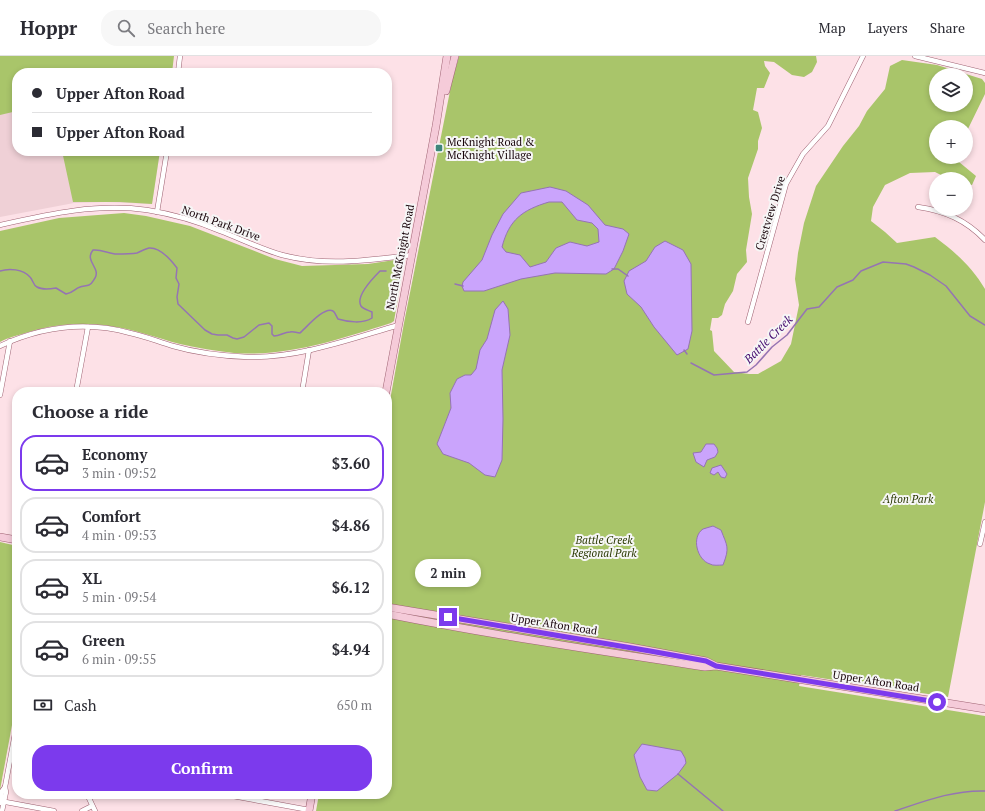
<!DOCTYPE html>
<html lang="en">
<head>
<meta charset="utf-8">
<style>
  body { margin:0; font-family:"PT Serif",serif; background:#f7f7f7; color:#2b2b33; height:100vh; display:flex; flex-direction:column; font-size:15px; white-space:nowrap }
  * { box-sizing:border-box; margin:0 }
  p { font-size:13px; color:#7c7c81 }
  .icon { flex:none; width:22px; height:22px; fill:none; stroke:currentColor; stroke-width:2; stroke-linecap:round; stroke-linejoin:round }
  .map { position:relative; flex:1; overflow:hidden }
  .side { position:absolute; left:12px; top:331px; width:380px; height:412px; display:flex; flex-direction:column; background:#fff; border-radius:16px; box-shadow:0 2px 6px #0003 }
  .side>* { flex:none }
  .top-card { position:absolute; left:12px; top:12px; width:380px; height:88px; border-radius:16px; box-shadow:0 2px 6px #0003; display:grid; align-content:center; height:88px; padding:0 20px; background:#fff }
  .tools { position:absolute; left:929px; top:12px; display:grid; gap:8px }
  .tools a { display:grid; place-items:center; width:44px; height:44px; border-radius:50%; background:#fff; box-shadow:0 2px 6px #0003; font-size:20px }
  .end { position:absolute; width:18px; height:18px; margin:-9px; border:5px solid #7c3aed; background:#fff; box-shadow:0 0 0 2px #fff }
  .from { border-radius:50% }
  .bubble { position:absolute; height:28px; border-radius:14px; background:#fff; box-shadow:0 2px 6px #0003; font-size:13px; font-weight:600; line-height:28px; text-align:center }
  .top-card b { display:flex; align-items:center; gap:14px; height:38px; font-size:15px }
  .top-card b+b { border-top:1px solid #e1e1e2 }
  .top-card i { width:10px; height:10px; background:#2b2b33 }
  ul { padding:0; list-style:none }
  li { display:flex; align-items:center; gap:12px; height:56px; margin:0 8px 6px; padding:0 12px; border:2px solid #e1e1e2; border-radius:16px }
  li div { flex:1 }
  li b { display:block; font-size:15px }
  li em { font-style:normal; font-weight:600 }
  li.active { border-color:#7c3aed }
  li>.icon { width:36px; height:36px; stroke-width:1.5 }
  h2 { padding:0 20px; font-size:18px; line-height:48px }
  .pay { display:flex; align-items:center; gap:10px; height:44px; padding:0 20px; font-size:15px }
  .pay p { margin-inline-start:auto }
  .primary-button { display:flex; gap:8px; margin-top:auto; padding:8px 20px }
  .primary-button a { flex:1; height:46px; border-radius:16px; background:#7c3aed; color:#fff; font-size:16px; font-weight:600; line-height:46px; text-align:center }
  header { display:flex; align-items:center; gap:24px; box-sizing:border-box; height:56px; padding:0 20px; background:#fff; border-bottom:1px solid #e1e1e2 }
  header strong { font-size:19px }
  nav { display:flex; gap:22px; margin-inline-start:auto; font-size:14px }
  .search { width:280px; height:36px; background:#f7f7f7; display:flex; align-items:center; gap:10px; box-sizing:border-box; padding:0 14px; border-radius:16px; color:#7c7c81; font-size:15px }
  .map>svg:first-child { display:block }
  .built { fill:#efd0d6 }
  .green { fill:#a9c56a; fill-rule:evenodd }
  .water { fill:#caa4fc; stroke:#9574b3; fill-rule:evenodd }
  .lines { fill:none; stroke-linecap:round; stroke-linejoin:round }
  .stream { stroke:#9574b3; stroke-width:1.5 }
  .street-casing { stroke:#9e6272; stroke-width:5.5 }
  .secondary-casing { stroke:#9e6272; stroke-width:8 }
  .street { stroke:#fff; stroke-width:4.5 }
  .secondary { stroke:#f5cbd9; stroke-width:7 }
  .route { stroke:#7c3aed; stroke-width:5 }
  .poi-dot { fill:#3f857b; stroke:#f6f6f6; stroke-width:1.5 }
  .labels { text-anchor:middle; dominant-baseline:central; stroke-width:4; stroke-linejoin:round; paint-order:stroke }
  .poi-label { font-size:11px; fill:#18040a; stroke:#f6f6f6; text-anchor:start }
  .street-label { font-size:11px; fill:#18040a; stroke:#f6f6f6 }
  .park-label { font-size:11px; font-style:italic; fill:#2c3a04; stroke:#f6f6f6 }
  .water-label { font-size:12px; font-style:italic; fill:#440c6f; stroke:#f6f6f6 }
</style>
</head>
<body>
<header>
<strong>Hoppr</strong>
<div class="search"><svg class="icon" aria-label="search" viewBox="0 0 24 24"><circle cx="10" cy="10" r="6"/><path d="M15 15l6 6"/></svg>Search here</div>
<nav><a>Map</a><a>Layers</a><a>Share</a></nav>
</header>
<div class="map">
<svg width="985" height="755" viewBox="0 0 985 755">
  <rect width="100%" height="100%" fill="#fde1e7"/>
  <path class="built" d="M0 0 17 17V95H160L152 148 106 146 74 147 0 161Z"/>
  <g class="green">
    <path d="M0 0H174L172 17H17V55L0 59Z"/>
    <path d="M459 0H816L817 6 812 16 804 21 792 19 774 6 764 5 765 10 770 17 764 32H757L753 54 758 56 762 72 758 85V93L748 122 749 141 752 158 746 194 747 206 737 218 733 235 725 248 722 259 718 262H712L710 274 712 275 714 295 734 316 749 318H758L781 305 791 288 799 249 795 223 798 197 804 167 816 130 843 90 859 70 867 55 885 33 890 10 902 4 937 9 982 23 985 27V38L966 77V71H936V101H960L959 106 976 120 972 129 966 128V123H949L935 116 910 117 885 129 873 151 871 165 885 176 897 187 935 181C955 196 972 211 985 233V446L948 641 801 619 799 630 985 660V755H316L319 738H387V361L404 267 452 25ZM936 19H966V49H936Z"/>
    <path d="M62 95H160L152 148 120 146H73Z"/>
    <path d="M124 157 146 160 190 170 275 203 302 210 368 208 401 203 404 205V207L394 265 391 267C340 283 288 301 234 297 216 295 197 292 180 288 157 282 134 273 110 270 83 266 54 268 29 276 19 279 9 281 0 286V175L59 162Z"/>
    <path d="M0 486 17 490V642L0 734Z"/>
  </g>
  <g class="water">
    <path d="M550 131 566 135 588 149 605 169 623 173 629 178 623 195 614 213 606 218 555 217 521 223 484 235H464L462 230 463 226 482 204 492 179 503 158 521 137ZM549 146H562L577 164 592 167 598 173 599 186 587 190 570 186 556 192 546 206 530 211 520 199 506 196 502 191C509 164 522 154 549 146Z"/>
    <path d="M665 185 683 194 691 208 692 275 688 293 677 299 654 271 641 251 627 238 624 225 629 215 646 205 655 191Z"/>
    <path d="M503 245 508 253 510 279 502 314 503 363 502 404 495 421 485 419 469 407 443 398 437 388 451 352 450 337 457 323 465 319H471L476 313 480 294 487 283 495 254Z"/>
    <path d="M706 388H714L717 392 718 396 715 401 707 404 704 411 696 406 693 397 701 396Z"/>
    <path d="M721 409 727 418 725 422 721 421 718 416 714 419 710 417 712 412Z"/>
    <path d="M713 470 721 474C727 490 730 491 723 509 719 509 713 510 710 508 697 504 691 481 703 473 706 472 710 471 713 470Z"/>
    <path d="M642 688 681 695 685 702 686 707 678 718 657 735 647 734 640 721 634 699Z"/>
  </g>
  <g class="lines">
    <g class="stream">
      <path d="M612 213H618L628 220"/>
      <path d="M0 215C9 212 23 213 30 221 33 224 33 229 37 231 42 234 50 233 56 232L66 238C75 236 74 233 80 231 82 230 86 230 89 229 92 228 93 225 95 222 101 212 84 205 93 194 101 193 107 197 115 198 121 198 131 198 137 197 141 195 145 193 149 192 160 191 171 204 177 212L176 222 179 228 177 241 178 248 205 274 212 278 218 279H227L233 282 237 283 244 281 259 269 269 267 272 270V278L274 280C280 280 284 276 290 276 294 275 296 277 300 277 306 272 324 250 333 255 335 256 336 260 338 263 348 266 363 268 372 262V256C368 254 363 253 361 250 355 240 373 222 380 215H386"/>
      <path d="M455 228 463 230"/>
      <path d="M684 294 687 298"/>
      <path d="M691 307 714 319 747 316 756 309 772 291 787 279 807 253 819 251 837 231 853 224 861 215 883 206 906 208 914 211 930 219 946 230 970 260 985 269"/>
      <path d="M678 718 723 755"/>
      <path d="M895 755C925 745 953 734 985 735"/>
    </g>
    <g class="street-casing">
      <g id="street">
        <path d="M915 0 985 17"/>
        <path d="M178 17 180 0"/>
        <path d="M918 151C945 155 966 164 985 184"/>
        <path d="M157 156 167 95"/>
        <path d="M0 169C49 158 97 147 147 154 172 158 197 165 220 175 241 183 261 193 282 199 329 211 365 204 412 199"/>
        <path d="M748 266 786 128 803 98 828 70 863 0"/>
        <path d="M0 290C41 271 86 265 130 277 145 280 159 286 173 290 197 297 223 300 248 301 300 302 350 283 399 269"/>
        <path d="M76 334 102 336"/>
        <path d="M76 336 88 271"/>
        <path d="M302 336 309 294"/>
        <path d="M0 339 10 285"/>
        <path d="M980 488 985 466"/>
        <path d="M87 738 95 755"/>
        <path d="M222 738 309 754"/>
        <path d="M0 745 54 755"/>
        <path d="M0 747 2 735 5 731 17 667"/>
        <path d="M2 755 6 736 5 731"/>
        <path d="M82 755 92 750"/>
      </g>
    </g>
    <g class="secondary-casing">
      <g id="secondary">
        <path d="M446 35 455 0"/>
        <path d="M386 336 436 70 447 0"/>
        <path d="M0 481 17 484"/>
        <path d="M387 551 630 591 706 605 714 609"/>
        <path d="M387 558C492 579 599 595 705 611L716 610 985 653"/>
        <path d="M309 755 312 738"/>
      </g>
    </g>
    <use href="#street" class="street"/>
    <use href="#secondary" class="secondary"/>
  </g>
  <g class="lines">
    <path class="route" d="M448 561 650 595 706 605 716 610 937 646"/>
  </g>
  <rect class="poi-dot" x="435" y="88" width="8" height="8" rx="2"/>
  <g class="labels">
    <g class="poi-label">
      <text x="447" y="86">McKnight Road &amp;<tspan x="447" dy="13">McKnight Village</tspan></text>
    </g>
    <g class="street-label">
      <text transform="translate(770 157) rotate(-73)">Crestview Drive</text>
      <text transform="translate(221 167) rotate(20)">North Park Drive</text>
      <text transform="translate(400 201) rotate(-79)">North McKnight Road</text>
      <text transform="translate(554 568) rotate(9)">Upper Afton Road</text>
      <text transform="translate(876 625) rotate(9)">Upper Afton Road</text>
    </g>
    <g class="park-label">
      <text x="908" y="443">Afton Park</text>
      <text x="604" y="484">Battle Creek<tspan x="604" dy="13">Regional Park</tspan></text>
    </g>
    <g class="water-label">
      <text transform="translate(768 283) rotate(-45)">Battle Creek</text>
    </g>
  </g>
</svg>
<div class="tools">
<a><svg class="icon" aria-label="layers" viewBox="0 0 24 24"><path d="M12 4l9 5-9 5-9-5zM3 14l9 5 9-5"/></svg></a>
<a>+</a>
<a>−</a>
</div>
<i class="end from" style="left:937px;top:646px"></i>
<i class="end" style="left:448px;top:561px"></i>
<div class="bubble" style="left:415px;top:503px;width:66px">2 min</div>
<div class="top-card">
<b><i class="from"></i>Upper Afton Road</b>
<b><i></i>Upper Afton Road</b>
</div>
<section class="side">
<h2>Choose a ride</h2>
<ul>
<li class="active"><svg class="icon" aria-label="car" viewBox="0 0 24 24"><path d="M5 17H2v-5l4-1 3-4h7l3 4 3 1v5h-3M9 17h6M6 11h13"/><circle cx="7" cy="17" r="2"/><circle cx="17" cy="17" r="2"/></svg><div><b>Economy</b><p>3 min · 09:52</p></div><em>$3.60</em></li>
<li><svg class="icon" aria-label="car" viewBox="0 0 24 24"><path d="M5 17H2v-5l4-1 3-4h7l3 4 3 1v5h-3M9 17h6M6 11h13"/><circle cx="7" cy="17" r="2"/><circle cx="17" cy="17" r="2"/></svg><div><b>Comfort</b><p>4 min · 09:53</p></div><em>$4.86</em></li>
<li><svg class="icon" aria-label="car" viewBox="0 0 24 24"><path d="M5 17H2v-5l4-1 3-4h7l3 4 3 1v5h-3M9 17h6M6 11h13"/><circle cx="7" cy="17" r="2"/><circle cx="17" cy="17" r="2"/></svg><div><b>XL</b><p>5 min · 09:54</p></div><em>$6.12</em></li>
<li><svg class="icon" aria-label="car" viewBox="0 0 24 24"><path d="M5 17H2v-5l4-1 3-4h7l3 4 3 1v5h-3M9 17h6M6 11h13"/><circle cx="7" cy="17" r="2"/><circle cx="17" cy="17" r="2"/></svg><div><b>Green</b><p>6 min · 09:55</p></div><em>$4.94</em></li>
</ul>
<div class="pay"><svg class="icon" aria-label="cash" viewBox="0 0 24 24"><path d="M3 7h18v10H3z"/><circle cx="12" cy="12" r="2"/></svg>Cash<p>650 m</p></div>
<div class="primary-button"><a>Confirm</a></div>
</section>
</div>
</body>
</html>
